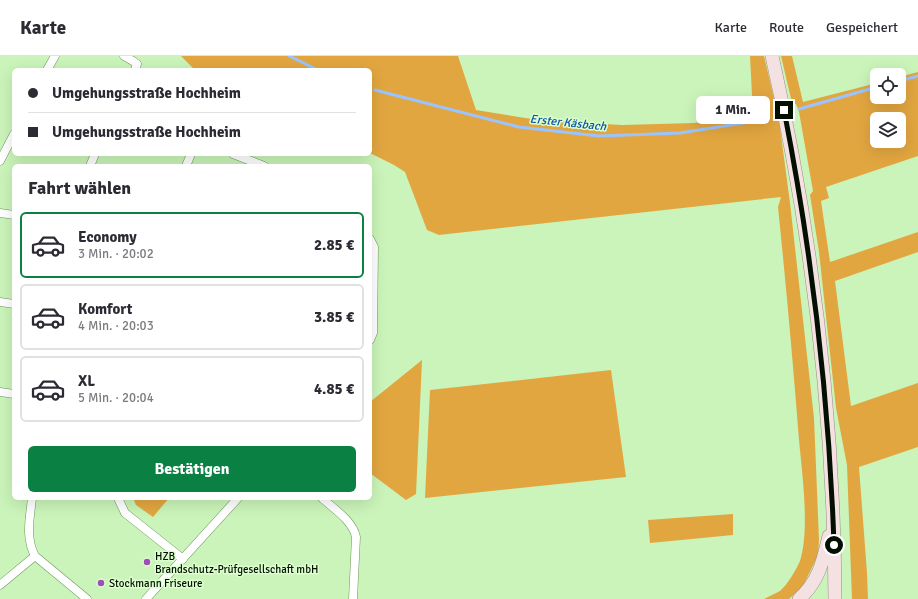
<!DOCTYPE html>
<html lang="de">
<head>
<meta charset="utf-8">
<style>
  body { margin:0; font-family:Signika,sans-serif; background:#f2f2f3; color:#2b2b33; height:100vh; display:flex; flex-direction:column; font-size:15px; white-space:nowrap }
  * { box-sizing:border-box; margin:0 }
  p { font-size:13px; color:#7c7c81 }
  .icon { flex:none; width:22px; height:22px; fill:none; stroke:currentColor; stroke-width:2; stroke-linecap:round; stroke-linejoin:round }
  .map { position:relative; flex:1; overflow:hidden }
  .side { position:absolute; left:12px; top:108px; width:360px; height:336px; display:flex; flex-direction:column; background:#fff; border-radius:6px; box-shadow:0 4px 16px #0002 }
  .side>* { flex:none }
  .top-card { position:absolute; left:12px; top:12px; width:360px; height:88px; border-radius:6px; box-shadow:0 4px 16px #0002; display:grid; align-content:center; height:88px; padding:0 16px; background:#fff }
  .fabs { position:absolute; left:870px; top:12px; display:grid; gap:8px }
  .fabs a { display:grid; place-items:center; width:36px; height:36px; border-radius:6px; background:#fff; box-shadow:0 4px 16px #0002; font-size:20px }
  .end { position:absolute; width:18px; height:18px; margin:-9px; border:5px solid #030f00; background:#fff; box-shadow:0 0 0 2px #fff }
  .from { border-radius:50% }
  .bubble { position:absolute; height:28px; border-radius:6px; background:#fff; box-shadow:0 4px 16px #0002; font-size:13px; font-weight:800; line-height:28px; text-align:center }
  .top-card b { display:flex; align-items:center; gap:14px; height:38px; font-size:15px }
  .top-card b+b { border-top:1px solid #e1e1e2 }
  .top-card i { width:10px; height:10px; background:#2b2b33 }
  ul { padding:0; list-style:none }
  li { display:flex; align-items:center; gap:12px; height:66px; margin:0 8px 6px; padding:0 8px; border:2px solid #e1e1e2; border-radius:6px }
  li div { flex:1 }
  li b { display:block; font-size:15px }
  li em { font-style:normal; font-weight:800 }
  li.on { border-color:#0b8043 }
  li>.icon { width:36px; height:36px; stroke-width:1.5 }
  h2 { padding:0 16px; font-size:18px; line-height:48px }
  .cta { display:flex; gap:8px; margin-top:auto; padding:8px 16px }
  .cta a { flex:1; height:46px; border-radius:6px; background:#0b8043; color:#fff; font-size:16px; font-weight:800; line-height:46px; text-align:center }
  header { display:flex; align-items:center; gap:24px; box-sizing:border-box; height:56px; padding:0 20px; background:#fff; border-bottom:1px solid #e1e1e2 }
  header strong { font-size:19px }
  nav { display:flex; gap:22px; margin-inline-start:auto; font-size:14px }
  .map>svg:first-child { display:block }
  .green { fill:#e2a640; fill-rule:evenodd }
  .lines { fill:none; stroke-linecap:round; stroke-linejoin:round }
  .stream { stroke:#9ac4ff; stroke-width:3 }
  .street-casing { stroke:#6e955e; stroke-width:9 }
  .primary-casing { stroke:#9b8c87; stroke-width:14 }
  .street { stroke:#fff; stroke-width:8 }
  .primary { stroke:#f4e2e3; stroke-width:13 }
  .route { stroke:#030f00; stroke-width:5 }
  .poi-dot { fill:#a04dbc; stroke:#ddffcf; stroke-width:1.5 }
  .labels { text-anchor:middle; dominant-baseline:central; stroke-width:3; stroke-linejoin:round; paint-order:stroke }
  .poi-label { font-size:11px; fill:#030f00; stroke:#ddffcf; text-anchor:start }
  .water-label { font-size:12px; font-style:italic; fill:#0b53a8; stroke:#ddffcf }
</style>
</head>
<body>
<header>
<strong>Karte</strong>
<nav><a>Karte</a><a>Route</a><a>Gespeichert</a></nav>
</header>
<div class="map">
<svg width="918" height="543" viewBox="0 0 918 543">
  <rect width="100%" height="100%" fill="#caf4b9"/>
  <g class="green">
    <path d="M181 0H458L476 54 538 64 622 69 694 67 753 58 750 0H764L779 64 790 147 814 362 819 484 818 499 803 530 789 543H764C769 540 775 538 780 535 788 528 796 514 800 505 810 473 802 417 799 384 793 306 786 229 778 151L781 141 439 179 427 174 405 116 394 109 370 97V14H198L193 12Z"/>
    <path d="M781 0H792L803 46 877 27V41H899V21L918 16V100L826 131 829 142 821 145 830 206 918 176V196L835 225 851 350 918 327V391L859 411 867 517 868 543H852L847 409 836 352 819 196 810 139 813 135 799 56 796 48 792 47ZM877 63H899V85H877Z"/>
    <path d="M422 304 416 438 406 444 370 417V346Z"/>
    <path d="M611 314 626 421 425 442 430 334Z"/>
    <path d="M133 442H169L153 461 136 449Z"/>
    <path d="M733 458V479L650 487 648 464Z"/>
  </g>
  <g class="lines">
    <g class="stream">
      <path d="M289 0 318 14"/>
      <path d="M899 25 918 20"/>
      <path d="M375 34 519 71 599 80 680 77 762 64"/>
      <path d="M799 53 877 31"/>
    </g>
    <g class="street-casing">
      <g id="street">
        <path d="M124 0 133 5 137 8 135 14"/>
        <path d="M47 14 55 0"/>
        <path d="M233 98 264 110"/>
        <path d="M0 105 14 78"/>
        <path d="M90 110 95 98"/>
        <path d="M186 110 191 98"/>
        <path d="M0 157 14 159"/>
        <path d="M370 183 374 191 373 277 370 284"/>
        <path d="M0 246 14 248"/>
        <path d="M0 336 14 338"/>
        <path d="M32 442C30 462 25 481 35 500L87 543"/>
        <path d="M118 442 125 457 183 503"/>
        <path d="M322 442C334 453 353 465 356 481L353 543"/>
        <path d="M0 529 35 500"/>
        <path d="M146 543 238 442"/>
      </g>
    </g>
    <g class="primary-casing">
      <g id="primary">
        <path d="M772 0C812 178 834 361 835 543"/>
        <path d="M799 543C819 525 823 505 829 480"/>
      </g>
    </g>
    <use href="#street" class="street"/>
    <use href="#primary" class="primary"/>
  </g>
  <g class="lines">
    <path class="route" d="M784 54C812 197 829 343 834 489"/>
  </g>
  <g class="poi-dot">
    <circle cx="147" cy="506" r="4"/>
    <circle cx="101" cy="527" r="4"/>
  </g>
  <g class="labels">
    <g class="poi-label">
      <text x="155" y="500">HZB<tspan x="155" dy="13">Brandschutz-Prüfgesellschaft mbH</tspan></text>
      <text x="109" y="527">Stockmann Friseure</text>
    </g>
    <g class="water-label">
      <text transform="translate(568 67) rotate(6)">Erster Käsbach</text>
    </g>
  </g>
</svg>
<div class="fabs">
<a><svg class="icon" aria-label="locate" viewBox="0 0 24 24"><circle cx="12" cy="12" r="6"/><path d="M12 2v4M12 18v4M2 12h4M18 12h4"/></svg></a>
<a><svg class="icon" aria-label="layers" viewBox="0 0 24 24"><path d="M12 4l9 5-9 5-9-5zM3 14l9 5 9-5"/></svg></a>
</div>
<i class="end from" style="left:834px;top:489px"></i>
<i class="end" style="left:784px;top:54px"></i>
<div class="bubble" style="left:696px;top:40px;width:74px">1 Min.</div>
<div class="top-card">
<b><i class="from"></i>Umgehungsstraße Hochheim</b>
<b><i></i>Umgehungsstraße Hochheim</b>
</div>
<section class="side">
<h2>Fahrt wählen</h2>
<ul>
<li class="on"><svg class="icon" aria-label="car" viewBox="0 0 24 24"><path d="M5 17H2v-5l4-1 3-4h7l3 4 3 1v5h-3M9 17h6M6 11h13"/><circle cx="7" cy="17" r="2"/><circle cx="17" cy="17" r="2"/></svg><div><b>Economy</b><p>3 Min. · 20:02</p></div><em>2.85 €</em></li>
<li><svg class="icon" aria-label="car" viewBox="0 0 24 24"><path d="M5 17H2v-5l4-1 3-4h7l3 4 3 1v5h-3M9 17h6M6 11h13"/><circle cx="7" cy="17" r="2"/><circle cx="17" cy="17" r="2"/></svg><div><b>Komfort</b><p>4 Min. · 20:03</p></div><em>3.85 €</em></li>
<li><svg class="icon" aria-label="car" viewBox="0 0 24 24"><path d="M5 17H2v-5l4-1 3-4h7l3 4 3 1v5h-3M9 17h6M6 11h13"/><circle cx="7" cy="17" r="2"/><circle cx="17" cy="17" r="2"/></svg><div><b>XL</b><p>5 Min. · 20:04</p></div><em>4.85 €</em></li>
</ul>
<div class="cta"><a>Bestätigen</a></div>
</section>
</div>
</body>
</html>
